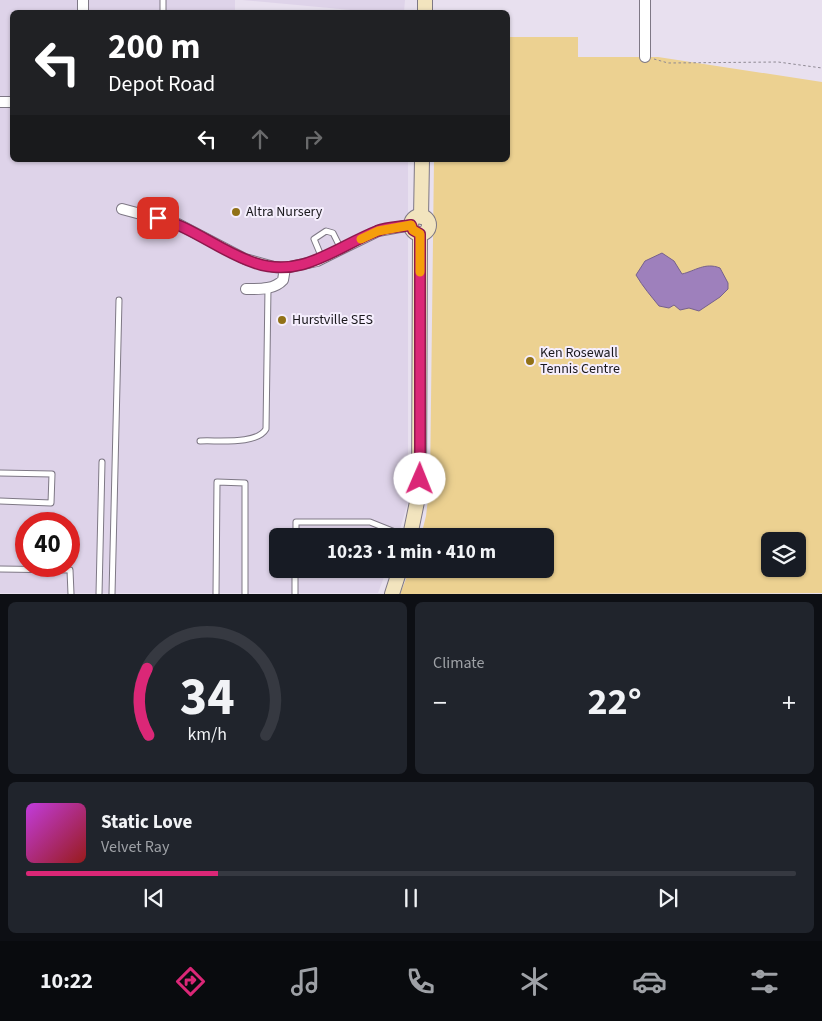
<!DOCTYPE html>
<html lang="en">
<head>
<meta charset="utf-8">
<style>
  body { margin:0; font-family:"Source Sans 3",sans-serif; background:#20242c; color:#f1f3f6; height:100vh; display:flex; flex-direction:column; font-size:19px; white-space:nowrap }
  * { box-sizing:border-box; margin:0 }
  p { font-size:16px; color:#9ea1a6 }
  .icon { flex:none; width:28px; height:28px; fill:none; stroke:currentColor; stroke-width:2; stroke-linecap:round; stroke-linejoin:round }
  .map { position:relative; height:594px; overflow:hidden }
  .panel { display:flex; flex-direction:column; gap:8px; padding:8px; background:#0d0f14; flex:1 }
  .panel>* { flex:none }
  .banner { position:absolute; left:10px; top:10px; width:500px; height:152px; border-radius:8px; box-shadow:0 1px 4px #0004; background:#202124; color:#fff; overflow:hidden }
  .controls { position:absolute; left:761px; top:532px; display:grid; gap:10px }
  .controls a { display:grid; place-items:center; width:45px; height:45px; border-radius:8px; background:#171b24; box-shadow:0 1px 4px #0004; font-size:25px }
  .speed { position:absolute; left:15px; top:512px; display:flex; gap:10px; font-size:25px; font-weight:700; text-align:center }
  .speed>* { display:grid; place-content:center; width:65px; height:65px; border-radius:50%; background:#171b24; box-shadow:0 1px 4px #0004; line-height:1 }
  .speed .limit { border:8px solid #d22; background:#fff; color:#111 }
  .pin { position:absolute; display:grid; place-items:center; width:42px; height:42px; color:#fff; margin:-21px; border-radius:10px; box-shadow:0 2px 8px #0006 }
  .me { position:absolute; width:55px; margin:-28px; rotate:1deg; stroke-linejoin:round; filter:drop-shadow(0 0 4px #0008) }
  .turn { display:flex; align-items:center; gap:18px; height:105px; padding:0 15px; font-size:22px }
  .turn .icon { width:65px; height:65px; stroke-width:2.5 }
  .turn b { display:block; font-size:35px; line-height:42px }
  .lanes { display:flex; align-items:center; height:48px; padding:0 15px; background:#0003; justify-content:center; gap:25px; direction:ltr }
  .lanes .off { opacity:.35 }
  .big { font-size:38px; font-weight:700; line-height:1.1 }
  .panel .widget { flex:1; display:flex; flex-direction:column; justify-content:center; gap:8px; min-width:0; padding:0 18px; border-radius:8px; background:#20242c }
  .panel .dial { align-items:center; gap:0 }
  .dial svg { height:130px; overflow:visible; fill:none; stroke:#363941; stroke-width:7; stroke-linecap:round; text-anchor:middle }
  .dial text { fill:#f1f3f6; stroke:none }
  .song { display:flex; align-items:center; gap:15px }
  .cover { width:60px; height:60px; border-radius:8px; background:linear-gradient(135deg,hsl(290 70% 55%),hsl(0 70% 35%)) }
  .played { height:5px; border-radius:2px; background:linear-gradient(90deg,#db2777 25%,#363941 25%) }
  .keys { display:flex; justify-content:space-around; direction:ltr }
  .heat { display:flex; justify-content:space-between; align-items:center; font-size:28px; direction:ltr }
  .panel .tiles { flex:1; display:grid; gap:8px; grid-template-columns:1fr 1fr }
  .widget:last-child { grid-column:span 2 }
  .trip { position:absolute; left:269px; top:528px; width:285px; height:50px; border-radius:8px; background:#171b24; box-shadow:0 1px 4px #0004; font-weight:700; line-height:50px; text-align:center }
  .tab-bar { display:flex; height:80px; justify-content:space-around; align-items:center; background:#090b0e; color:#9ea1a6 }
  .tab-bar .icon { width:35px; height:35px }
  .tab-bar .current { color:#db2777 }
  .tab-bar b { font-size:22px; color:#f1f3f6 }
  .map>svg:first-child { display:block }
  .built { fill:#ded3e9; fill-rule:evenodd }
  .green { fill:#ecd191; fill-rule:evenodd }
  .water { fill:#9e80bc; stroke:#76618c }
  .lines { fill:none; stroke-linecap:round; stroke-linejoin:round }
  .lane-casing { stroke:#7e7885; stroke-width:7 }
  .street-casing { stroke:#7e7885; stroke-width:12 }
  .secondary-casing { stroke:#7e7885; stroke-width:16 }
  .path { stroke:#8e8993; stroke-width:1; stroke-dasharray:2.5 2.5; stroke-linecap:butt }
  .lane { stroke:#fff; stroke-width:5 }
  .street { stroke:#fff; stroke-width:10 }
  .secondary { stroke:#f2e4be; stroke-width:14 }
  .route-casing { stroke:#8e194d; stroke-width:12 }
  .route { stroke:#db2777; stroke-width:9 }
  .slow { stroke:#f59e0b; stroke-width:9 }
  .poi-dot { fill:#917117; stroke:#f5eefd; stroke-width:2 }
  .labels { text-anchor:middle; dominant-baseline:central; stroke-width:4; stroke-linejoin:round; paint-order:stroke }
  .poi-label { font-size:14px; fill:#1a181d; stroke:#f5eefd; text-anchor:start }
</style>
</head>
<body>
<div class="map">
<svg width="822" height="594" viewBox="0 0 822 594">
  <rect width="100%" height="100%" fill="#e8e0ef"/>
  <!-- built -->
  <path class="built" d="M0 0H235V12H12V160H408V502L398 536H278V569H387L378 593H0ZM26 524H69V566H26Z
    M242 0H405L404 12H351V10Z"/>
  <!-- green -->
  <path class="green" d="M508 37H578V57H658L822 82V593L400 594 410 569H545V536H421L426 516 430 483 434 160H508ZM770 541H798V569H770Z"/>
  <!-- water -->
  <path class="water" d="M662 253 674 261 682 274C695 271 705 262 720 268L728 283V289L720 297 699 311 689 308 680 310 674 305 669 308 659 306C651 296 643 287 636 275L645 261Z"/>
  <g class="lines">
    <!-- lane casing -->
    <g class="lane-casing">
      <path id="lane" d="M163 0V12
        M322 258 314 239 326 231 333 233 341 249
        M200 441C218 440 257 445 266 429L268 288
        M0 473 52 474 51 503 0 501
        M296 536V522H370L405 536
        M0 569 70 570 71 594
        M99 594 102 462
        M112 594 119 300
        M216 594 217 482 245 483V594
        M295 594V569"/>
    </g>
    <!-- street casing -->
    <g class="street-casing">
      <path id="street" d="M83 0V12
        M645 57V0
        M0 102H12
        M122 209 178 224 245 259 274 267 285 268 317 261 378 231 411 225
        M246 289C259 289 274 290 283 280L285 268"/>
    </g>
    <!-- secondary casing -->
    <g class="secondary-casing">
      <path id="secondary" d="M425 12V0
        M411 225a9 9 0 1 1 18 0a9 9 0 1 1-18 0Z
        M421 217 422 160
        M410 536 419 492 420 234
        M392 594 400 569"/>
    </g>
    <!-- path -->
    <path class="path" d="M654 59 668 63 778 62 822 68"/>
    <!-- lane -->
    <use href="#lane" class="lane"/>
    <!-- street -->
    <use href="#street" class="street"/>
    <!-- secondary -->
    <use href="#secondary" class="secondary"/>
  </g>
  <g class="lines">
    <!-- route casing -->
    <g class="route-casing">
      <path id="route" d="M158 218C193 227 221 252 255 263 302 279 336 247 377 231 388 227 400 227 411 225L413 230 420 234V479"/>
    </g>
    <!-- route -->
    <use href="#route" class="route"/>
    <!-- slow -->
    <path class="slow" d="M361 239 378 231 411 225 413 230 420 234V272"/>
  </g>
  <!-- markers -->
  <g class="poi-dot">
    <circle cx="236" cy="212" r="5"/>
    <circle cx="282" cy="320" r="5"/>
    <circle cx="530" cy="361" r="5"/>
  </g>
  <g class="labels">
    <!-- poi labels -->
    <g class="poi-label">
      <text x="246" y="212">Altra Nursery</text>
      <text x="292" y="320">Hurstville SES</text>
      <text x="540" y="353">Ken Rosewall<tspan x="540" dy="16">Tennis Centre</tspan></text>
    </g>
  </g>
</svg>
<div class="controls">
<a><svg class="icon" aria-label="layers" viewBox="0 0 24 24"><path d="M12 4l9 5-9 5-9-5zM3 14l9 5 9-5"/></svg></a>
</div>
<div class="speed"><div class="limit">40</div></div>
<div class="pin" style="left:158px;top:218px;background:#d93025"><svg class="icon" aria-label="arrive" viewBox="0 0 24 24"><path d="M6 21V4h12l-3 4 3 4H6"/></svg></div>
<svg class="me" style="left:420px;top:479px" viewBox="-20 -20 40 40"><circle r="19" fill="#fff"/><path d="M0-13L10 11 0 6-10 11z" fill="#db2777"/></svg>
<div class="trip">10:23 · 1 min · 410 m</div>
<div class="banner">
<div class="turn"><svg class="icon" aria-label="left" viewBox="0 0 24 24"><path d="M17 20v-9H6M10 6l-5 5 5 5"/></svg><div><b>200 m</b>Depot Road</div></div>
<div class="lanes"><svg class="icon" aria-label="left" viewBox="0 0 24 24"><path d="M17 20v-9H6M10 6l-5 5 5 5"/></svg><svg class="icon off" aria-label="ahead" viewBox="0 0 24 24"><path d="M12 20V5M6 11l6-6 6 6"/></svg><svg class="icon off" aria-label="right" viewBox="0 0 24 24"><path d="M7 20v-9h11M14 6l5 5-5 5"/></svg></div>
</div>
</div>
<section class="panel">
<div class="tiles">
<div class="widget dial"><svg viewBox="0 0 100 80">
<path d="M14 69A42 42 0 1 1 86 69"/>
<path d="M14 69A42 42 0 0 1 13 28" stroke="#db2777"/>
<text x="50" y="56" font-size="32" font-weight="700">34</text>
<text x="50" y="72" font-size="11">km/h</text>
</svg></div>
<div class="widget"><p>Climate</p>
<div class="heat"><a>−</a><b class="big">22°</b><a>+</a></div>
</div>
<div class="widget">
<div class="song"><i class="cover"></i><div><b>Static Love</b><p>Velvet Ray</p></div></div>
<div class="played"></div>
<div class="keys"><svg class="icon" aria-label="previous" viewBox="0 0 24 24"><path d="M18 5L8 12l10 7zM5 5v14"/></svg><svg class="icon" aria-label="pause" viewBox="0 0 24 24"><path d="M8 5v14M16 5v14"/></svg><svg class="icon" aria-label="next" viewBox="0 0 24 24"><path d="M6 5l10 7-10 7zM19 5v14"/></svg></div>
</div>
</div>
</section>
<nav class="tab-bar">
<b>10:22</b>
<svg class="icon current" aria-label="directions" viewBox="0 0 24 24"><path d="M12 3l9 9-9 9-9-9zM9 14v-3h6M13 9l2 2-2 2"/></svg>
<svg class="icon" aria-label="music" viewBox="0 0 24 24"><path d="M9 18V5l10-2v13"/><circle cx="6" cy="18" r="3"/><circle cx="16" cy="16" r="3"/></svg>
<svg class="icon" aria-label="phone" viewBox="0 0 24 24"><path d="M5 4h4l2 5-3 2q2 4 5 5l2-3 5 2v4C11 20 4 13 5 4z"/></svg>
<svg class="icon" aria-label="climate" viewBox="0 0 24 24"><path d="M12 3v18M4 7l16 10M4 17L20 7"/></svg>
<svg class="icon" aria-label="car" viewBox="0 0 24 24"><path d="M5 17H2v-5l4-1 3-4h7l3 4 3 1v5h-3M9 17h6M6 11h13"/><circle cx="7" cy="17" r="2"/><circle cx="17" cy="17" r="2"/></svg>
<svg class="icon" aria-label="filters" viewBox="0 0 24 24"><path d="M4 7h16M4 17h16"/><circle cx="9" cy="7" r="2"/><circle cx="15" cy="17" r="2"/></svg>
</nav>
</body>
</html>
